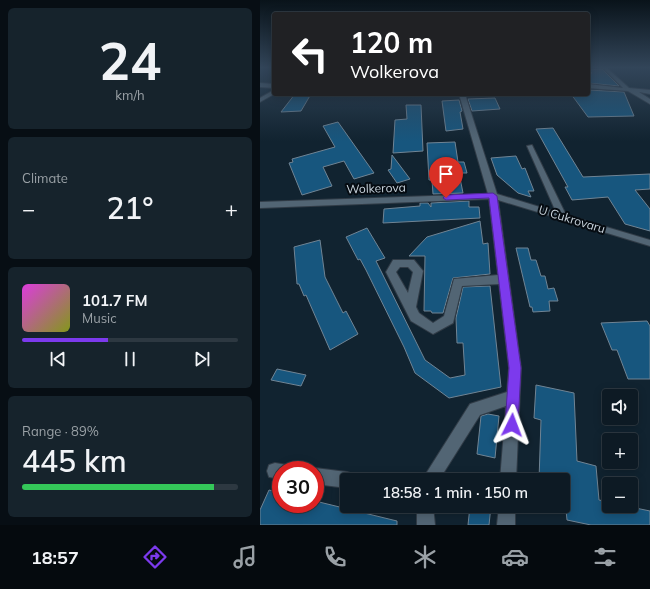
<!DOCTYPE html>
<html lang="en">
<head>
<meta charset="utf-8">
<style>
  body { margin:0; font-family:Mulish,sans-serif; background:#16232c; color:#f1f3f6; height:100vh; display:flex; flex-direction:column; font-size:15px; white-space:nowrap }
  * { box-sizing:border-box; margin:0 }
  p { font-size:13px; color:#9aa1a6 }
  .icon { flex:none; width:22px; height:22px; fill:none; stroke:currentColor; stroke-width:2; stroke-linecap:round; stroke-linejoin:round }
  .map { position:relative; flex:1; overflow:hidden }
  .sheet { display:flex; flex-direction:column; gap:8px; padding:8px; background:#070e14; width:260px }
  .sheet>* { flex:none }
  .banner { position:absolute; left:12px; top:12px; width:318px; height:84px; border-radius:4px; box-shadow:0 2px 10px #0003,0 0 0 1px #2d3841; background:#202124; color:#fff; overflow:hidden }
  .tools { position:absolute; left:342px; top:389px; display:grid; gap:8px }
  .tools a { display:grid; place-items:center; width:36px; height:36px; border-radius:4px; background:#0d1a24; box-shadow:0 2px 10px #0003,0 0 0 1px #2d3841; font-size:20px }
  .speed { position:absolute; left:12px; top:461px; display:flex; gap:8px; font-size:20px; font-weight:700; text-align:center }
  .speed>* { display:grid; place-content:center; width:52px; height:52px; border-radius:50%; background:#0d1a24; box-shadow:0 2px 10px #0003,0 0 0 1px #2d3841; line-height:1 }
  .speed .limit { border:6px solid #d22; background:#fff; color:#111 }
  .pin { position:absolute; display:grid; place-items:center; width:34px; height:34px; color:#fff; margin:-41px -17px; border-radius:50% 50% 50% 0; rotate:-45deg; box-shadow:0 0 4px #0007 }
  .pin .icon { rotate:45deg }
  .me { position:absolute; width:44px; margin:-22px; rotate:3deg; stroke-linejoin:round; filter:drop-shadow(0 0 3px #0008) }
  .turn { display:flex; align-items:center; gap:14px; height:84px; padding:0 12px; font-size:18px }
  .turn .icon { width:52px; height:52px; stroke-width:2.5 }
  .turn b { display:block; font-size:28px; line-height:34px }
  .big { font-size:30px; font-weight:600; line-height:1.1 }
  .sheet .card { flex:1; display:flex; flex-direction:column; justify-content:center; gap:6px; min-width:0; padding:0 14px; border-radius:6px; background:#16232c }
  .sheet .dial { align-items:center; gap:0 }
  .dial b { font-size:52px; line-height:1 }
  .song { display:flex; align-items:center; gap:12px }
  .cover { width:48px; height:48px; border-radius:6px; background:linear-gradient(135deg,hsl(300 70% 55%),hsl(70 70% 35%)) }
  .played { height:4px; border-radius:2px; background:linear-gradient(90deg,#7c3aed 40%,#2d3841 40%) }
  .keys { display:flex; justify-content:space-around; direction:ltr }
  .heat { display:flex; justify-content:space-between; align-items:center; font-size:22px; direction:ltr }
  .charge { height:6px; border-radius:3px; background:linear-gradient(90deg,#34c759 89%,#2d3841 0) }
  .trip { position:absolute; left:80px; top:473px; width:230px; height:40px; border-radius:4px; background:#0d1a24; box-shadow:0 2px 10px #0003,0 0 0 1px #2d3841; font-weight:600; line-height:40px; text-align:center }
  .dock { display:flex; height:64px; justify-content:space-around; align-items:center; background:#050a0e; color:#9aa1a6 }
  .dock .icon { width:28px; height:28px }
  .dock .on { color:#7c3aed }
  .dock b { font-size:18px; color:#f1f3f6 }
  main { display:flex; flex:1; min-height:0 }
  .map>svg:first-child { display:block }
  .building { fill:#17567e; stroke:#708494 }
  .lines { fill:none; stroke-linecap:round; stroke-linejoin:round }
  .minor-casing { stroke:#313c47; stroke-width:2 }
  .minor { fill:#526574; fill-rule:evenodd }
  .route { fill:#7c3aed; stroke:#51269a }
  .labels { text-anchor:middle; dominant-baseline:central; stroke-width:4; stroke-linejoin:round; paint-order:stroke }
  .street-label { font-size:12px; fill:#cbd6df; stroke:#050b11 }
</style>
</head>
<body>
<main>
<section class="sheet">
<div class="card dial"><b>24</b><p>km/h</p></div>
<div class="card"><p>Climate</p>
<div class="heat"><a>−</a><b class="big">21°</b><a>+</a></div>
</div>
<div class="card">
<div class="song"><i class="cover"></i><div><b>101.7 FM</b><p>Music</p></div></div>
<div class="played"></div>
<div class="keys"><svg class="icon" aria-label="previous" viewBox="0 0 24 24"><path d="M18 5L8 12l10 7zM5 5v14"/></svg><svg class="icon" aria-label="pause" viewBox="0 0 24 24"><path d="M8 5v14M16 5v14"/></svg><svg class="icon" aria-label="next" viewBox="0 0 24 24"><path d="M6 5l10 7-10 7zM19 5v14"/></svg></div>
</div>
<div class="card"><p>Range · 89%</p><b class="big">445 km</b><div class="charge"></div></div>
</section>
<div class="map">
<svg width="390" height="525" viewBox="0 0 390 525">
  <rect width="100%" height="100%" fill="#112330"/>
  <!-- building -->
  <path class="building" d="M342 69 359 86 328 83V73H332L328 70Z
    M328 90 364 92 374 116 328 117 311 94H328Z
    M35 94H51L41 111 21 112Z
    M235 98 240 109 212 111 208 99Z
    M199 100 202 111 200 112 203 129 186 131 182 101Z
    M146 105H161L163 151 133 153 135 120 147 119Z
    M78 122 114 173 94 179 84 161 63 167 72 186 42 195 29 163 33 162 32 159 75 147 63 126Z
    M293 128 323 177 390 174V189L375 190 390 209V231L365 224 348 197 312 200 305 187H308L276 129Z
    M195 142 198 162H204L207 173H199L203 193 173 194 172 180H169L167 143Z
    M132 155 150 179 137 183 128 170 131 169Z
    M256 156 262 169 265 168 274 191H268L271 197 258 193 237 175 231 158Z
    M209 201V207H219L220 218 123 223 124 209 160 206V203H168L171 207V203Z
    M220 221 223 244 228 243 230 274 193 278 183 313H172L171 311H164L165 256H149L167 237Z
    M107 228 125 258 116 261 165 360 190 378 205 375 203 343H197L196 318 203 287 230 286 241 387 189 398 155 373 144 347 106 270 100 259 98 260 86 237Z
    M60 240 65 277 83 313 86 311 98 334 70 350 46 295 44 296 39 284H37L34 247Z
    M256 248H268L271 260H276L281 276H285L288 289 294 288 298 301H289L290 311 273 312 272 307H270Z
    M387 321 390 326V379H368L357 350H352L341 323Z
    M17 369 46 375 41 386 11 380Z
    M276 385 314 393 317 461 336 466 339 500 349 502V506H366L390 511V525H331L307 520 303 480H279L281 420 274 418Z
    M228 414 239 416 235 458 217 454 221 416Z
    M9 490 21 493V504H55V501L137 521V525H0V510Z
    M210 506H231L229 525H208Z"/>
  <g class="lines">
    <!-- minor casing -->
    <g class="minor-casing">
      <path id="minor" d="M343 68H347L369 88 390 90V94L379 92 390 99V104L368 91 328 88V84L363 88Z
        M0 83 14 84V88L0 87Z
        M14 90V94L0 102V98Z
        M199 94H205L237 194 296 212 267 146 272 145 306 215 390 240V246L238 200 261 368 256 480H240L246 406 220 415 179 480H162L210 404 247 392 249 368 239 284 202 286 193 323 173 334 151 321 126 272 133 260H154L163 271 156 307 159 313 173 323 184 316 194 279 238 275 229 199 0 208V202L228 194ZM140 267H148L153 272 148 293 136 272Z
        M15 463 27 465 28 470H21V479L9 477 7 471 9 465Z
        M55 468 87 472 93 474 95 480H87V488L55 484V470H50Z
        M157 506H173L175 525H157Z
        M239 506H255V525H237Z"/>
    </g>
    <!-- minor -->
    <use href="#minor" class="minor"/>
  </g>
  <!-- sky -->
  <linearGradient id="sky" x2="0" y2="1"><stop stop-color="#09131a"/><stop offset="0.48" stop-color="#324559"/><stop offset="1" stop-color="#324559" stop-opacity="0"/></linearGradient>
  <rect width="390" height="141" fill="url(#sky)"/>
  <!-- route -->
  <path class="route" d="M233 193 237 196 261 368 258 425 256 430 252 431 247 430 245 425 249 368 229 198 186 200 183 198 186 195Z"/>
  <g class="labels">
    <!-- street labels -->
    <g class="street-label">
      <text transform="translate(116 188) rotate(-2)">Wolkerova</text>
      <text transform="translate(312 219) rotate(17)">U Cukrovaru</text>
    </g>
  </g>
</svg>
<div class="tools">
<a><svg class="icon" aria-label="sound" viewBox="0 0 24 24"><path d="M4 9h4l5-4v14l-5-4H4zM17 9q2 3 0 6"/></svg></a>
<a>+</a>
<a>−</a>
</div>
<div class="speed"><div class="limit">30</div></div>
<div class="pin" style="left:186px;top:198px;background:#d93025"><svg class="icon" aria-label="arrive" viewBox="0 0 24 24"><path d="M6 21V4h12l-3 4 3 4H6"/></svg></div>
<svg class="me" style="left:252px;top:425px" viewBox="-20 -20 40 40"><path d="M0-17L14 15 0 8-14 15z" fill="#7c3aed" stroke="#fff" stroke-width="4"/></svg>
<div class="trip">18:58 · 1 min · 150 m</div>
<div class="banner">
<div class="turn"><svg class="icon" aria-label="left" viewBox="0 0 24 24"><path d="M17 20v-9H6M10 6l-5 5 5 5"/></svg><div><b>120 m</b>Wolkerova</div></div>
</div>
</div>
</main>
<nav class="dock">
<b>18:57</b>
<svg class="icon on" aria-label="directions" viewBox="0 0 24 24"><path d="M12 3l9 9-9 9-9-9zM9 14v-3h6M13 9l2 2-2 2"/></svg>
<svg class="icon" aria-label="music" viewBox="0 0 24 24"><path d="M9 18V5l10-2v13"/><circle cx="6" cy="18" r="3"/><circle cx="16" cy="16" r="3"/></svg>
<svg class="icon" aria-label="phone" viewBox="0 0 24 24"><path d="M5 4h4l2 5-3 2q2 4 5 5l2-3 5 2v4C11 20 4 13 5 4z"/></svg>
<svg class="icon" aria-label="climate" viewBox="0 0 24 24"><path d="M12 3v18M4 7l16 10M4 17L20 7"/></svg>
<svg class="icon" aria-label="car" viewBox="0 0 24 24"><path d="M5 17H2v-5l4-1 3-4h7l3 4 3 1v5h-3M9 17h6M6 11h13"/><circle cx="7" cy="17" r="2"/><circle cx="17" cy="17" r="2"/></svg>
<svg class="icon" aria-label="filters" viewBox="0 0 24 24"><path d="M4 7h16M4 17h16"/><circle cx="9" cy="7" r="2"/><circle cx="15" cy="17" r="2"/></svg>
</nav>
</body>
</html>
